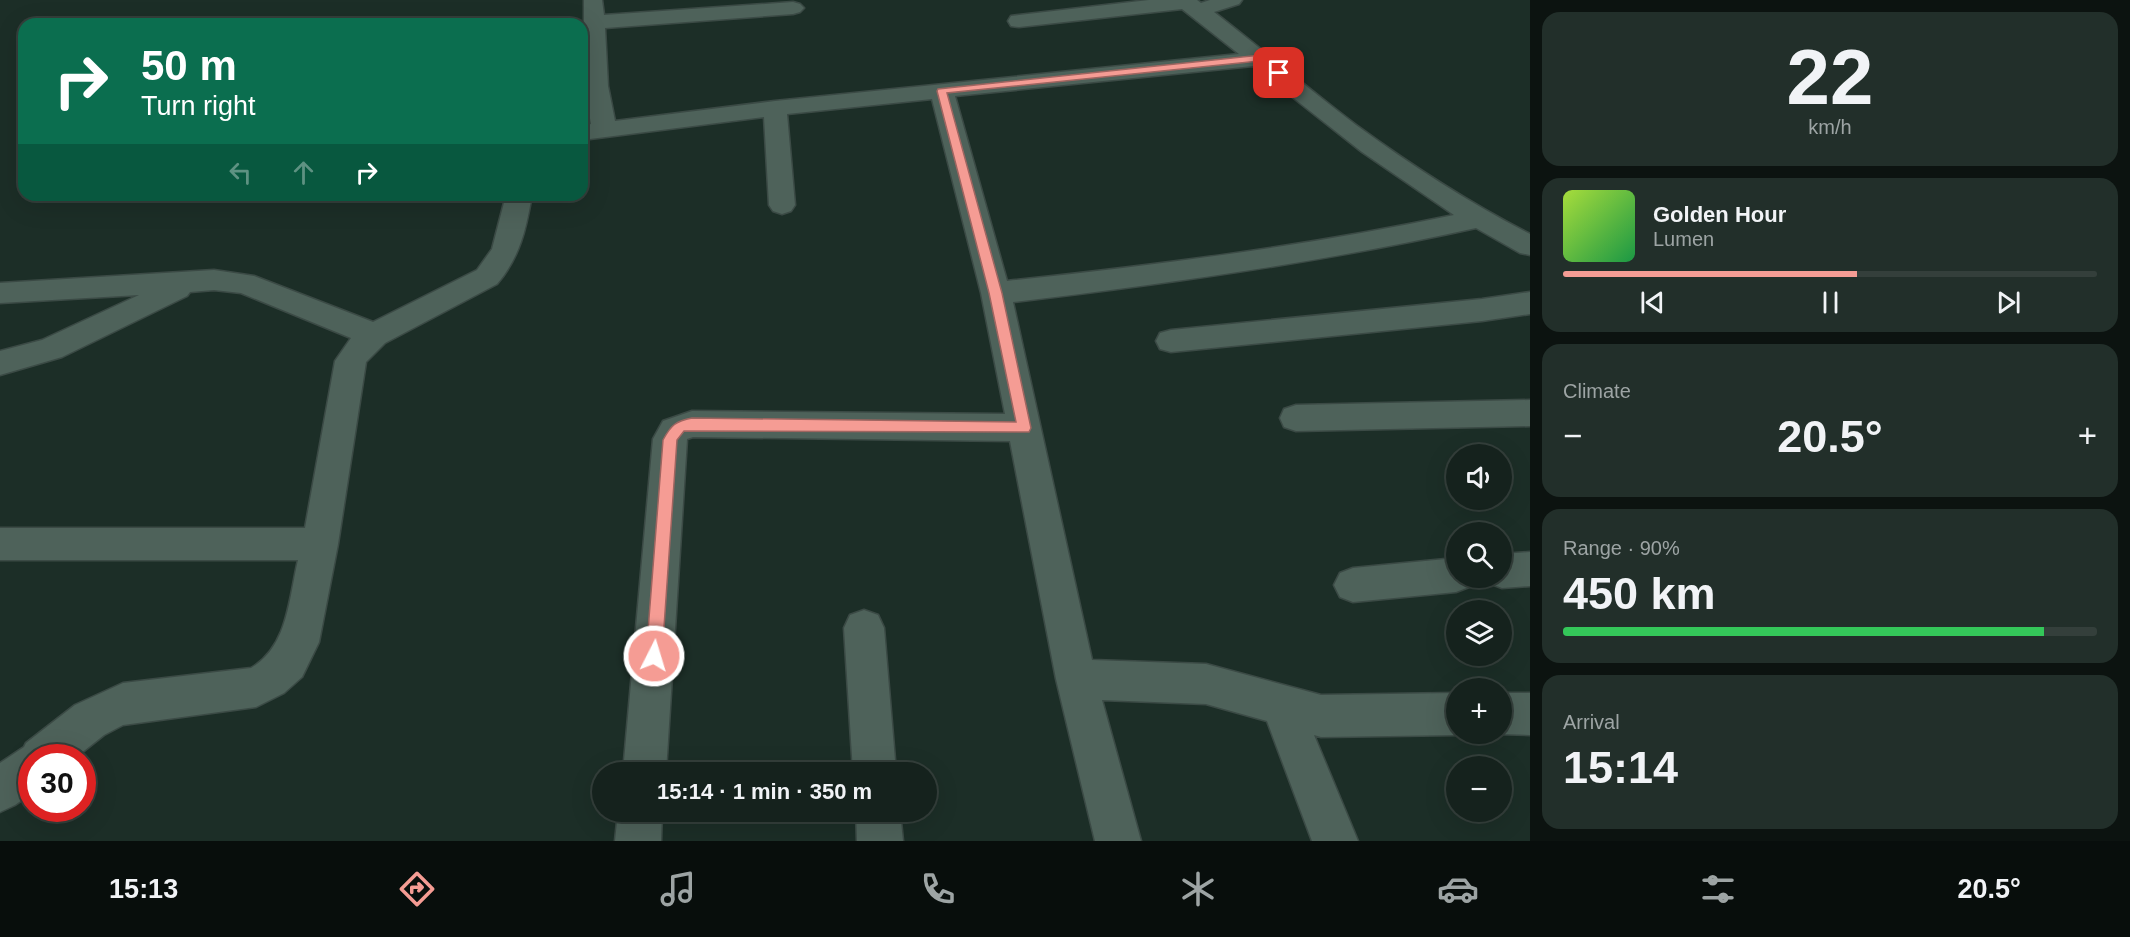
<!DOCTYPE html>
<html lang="en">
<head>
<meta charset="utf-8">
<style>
  body { margin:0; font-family:Arial,sans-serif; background:#222f2a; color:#f1f3f6; height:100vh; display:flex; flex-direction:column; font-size:22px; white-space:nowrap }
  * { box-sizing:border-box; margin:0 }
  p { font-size:20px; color:#9da4a4 }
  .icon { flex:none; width:33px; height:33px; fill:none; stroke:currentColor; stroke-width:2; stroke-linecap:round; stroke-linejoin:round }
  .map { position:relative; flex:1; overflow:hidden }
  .side { display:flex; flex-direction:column; gap:12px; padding:12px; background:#0c1310; width:600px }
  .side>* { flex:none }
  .guide { position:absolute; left:18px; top:18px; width:570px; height:183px; border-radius:18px; box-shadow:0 6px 24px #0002,0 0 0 2px #343f3b; background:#0b6e4f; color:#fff; overflow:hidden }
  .buttons { position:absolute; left:1446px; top:444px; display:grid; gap:12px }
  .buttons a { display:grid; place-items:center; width:66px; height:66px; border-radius:50%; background:#15221d; box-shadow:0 6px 24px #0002,0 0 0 2px #343f3b; font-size:30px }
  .speed { position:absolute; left:18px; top:744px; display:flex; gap:12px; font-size:30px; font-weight:700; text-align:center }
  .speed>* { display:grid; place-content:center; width:78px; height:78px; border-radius:50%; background:#15221d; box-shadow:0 6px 24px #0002,0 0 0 2px #343f3b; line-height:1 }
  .speed .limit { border:9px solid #d22; background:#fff; color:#111 }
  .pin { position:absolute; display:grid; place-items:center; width:51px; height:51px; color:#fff; margin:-26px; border-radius:12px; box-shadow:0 3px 9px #0006 }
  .me { position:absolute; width:66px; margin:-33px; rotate:5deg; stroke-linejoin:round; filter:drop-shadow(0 0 4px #0008) }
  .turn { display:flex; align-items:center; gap:21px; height:126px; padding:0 24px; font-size:27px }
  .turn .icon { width:78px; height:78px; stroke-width:2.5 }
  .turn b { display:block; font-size:42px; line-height:51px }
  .lanes { display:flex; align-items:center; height:57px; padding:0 24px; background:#0003; justify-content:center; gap:30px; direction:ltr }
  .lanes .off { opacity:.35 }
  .big { font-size:45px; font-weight:600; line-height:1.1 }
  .side .tile { flex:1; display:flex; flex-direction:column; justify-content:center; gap:9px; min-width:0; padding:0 21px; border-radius:18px; background:#222f2a }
  .side .dial { align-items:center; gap:0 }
  .dial b { font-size:78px; line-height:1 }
  .song { display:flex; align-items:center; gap:18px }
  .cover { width:72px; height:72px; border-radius:9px; background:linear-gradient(135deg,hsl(80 70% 55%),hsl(140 70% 35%)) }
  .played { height:6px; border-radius:3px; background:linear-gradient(90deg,#f59c94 55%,#343f3b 55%) }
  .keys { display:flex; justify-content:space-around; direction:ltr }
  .heat { display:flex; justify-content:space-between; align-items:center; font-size:33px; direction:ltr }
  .charge { height:9px; border-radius:4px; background:linear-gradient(90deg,#34c759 90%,#343f3b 0) }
  .trip { position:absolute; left:592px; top:762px; width:345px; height:60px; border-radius:30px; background:#15221d; box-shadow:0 6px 24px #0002,0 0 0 2px #343f3b; font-weight:600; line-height:60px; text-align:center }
  .tabs { display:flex; height:96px; justify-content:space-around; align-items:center; background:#080e0c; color:#9da4a4 }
  .tabs .icon { width:42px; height:42px }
  .tabs .on { color:#f59c94 }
  .tabs b { font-size:27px; color:#f1f3f6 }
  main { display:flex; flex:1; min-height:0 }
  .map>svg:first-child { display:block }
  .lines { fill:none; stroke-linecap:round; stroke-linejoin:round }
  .minor-casing { stroke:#3b4a45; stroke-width:3 }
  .minor { fill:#4e625a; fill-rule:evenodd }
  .route { fill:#f59c94; stroke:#9f6560; stroke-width:1.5 }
</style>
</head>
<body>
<main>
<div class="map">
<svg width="1530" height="841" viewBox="0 0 1530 841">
  <rect width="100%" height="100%" fill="#1c2e27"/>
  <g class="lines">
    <!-- minor casing -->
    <g class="minor-casing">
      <path id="minor" d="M584 0H602L604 15 793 2 800 4 804 8 800 12 793 14 605 28 608 86 615 121 775 101 1239 54 1182 9 1019 27 1011 26 1008 21 1011 16 1019 15 1149 0H1197L1201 3 1210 0H1242L1239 4 1214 12C1262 49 1307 88 1356 125 1411 165 1469 203 1530 234V255L1520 253 1476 228C1323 262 1168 284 1013 302L1092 660 1206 664 1321 695 1456 693V734H1459L1456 735 1321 737 1314 735 1358 841H1312L1267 721 1206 704 1102 700 1141 841H1095L1056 679 1010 441 693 437 687 439 666 772H623L653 439 663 421 692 411 1005 414 981 293 932 99 787 114 795 205 791 211 782 214 773 211 769 205 764 117 582 140V126L591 124 584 86ZM1253 66 1362 152 1454 215C1307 246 1157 265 1007 281L955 96Z
        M506 195H532C526 229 520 257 497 284L385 343 366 362 338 544 319 642 302 677 284 693 256 707 123 725 104 735 75 758H32V793L15 805 0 812V763L24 747 26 743 75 705 123 683 251 668C288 647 289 598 298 560H0V528H305L335 361 351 338 241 293 214 290 190 292 187 296 62 357 0 375V351L42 340 139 295 0 303V283L214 270 254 276 373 322 477 270 492 249Z
        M1530 292V314L1482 321 1171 352 1160 349 1156 341 1160 333 1171 330 1482 299Z
        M1530 400V426L1296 431 1284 427 1280 418 1284 409 1296 405Z
        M1530 552V586L1502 588 1489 583 1486 578H1502V554Z
        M1456 558V578H1474L1469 587 1456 592 1353 602 1340 597 1334 585 1340 573 1353 568Z
        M864 610 878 615 884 628 896 772H853L844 628 850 615Z
        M1502 693H1530V735L1499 734H1502Z
        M618 812H662L661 841H615Z
        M856 812H900L903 841H857Z"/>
    </g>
    <!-- minor -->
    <use href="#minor" class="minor"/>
  </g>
  <!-- route -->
  <path class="route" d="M1261 55 1282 71V75H1275L1259 61 947 93 1002 293 1031 428 1029 432 684 431 677 440 662 656 660 662 654 664 648 662 646 656 663 440C671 425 676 421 692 418L1016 422 989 293 937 91 938 89Z"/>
</svg>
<div class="buttons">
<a><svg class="icon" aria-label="sound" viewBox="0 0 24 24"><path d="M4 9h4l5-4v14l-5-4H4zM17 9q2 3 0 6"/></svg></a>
<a><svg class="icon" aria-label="search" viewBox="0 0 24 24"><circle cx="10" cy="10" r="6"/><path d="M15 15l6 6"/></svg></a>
<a><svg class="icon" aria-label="layers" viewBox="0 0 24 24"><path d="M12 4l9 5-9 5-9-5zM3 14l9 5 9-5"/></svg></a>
<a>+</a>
<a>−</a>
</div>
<div class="speed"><div class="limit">30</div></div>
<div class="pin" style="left:1279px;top:73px;background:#d93025"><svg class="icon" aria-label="arrive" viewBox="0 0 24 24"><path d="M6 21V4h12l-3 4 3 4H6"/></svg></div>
<svg class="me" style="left:654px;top:656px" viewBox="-20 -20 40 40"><circle r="17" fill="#f59c94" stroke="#fff" stroke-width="3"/><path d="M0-11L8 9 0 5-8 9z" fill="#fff"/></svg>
<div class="trip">15:14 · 1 min · 350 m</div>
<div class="guide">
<div class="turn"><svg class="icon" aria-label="right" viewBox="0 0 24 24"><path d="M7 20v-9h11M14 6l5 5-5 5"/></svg><div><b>50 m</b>Turn right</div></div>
<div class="lanes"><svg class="icon off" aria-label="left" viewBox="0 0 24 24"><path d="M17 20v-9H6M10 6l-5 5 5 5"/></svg><svg class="icon off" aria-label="ahead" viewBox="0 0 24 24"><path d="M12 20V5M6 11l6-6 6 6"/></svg><svg class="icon" aria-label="right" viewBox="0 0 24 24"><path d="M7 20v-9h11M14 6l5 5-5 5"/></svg></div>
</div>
</div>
<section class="side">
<div class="tile dial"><b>22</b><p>km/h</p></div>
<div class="tile">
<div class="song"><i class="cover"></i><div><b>Golden Hour</b><p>Lumen</p></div></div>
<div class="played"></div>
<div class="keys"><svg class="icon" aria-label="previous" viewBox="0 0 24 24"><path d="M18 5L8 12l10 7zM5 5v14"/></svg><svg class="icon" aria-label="pause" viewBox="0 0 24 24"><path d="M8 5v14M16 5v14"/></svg><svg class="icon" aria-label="next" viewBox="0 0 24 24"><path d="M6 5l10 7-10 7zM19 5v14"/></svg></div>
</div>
<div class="tile"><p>Climate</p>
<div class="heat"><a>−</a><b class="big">20.5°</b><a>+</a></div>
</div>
<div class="tile"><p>Range · 90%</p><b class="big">450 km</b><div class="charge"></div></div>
<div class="tile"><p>Arrival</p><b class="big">15:14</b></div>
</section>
</main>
<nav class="tabs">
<b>15:13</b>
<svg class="icon on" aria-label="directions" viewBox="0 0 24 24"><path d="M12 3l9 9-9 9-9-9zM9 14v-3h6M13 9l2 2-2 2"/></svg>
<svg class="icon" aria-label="music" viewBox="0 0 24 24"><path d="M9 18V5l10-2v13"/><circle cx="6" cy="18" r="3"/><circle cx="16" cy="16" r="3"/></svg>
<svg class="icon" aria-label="phone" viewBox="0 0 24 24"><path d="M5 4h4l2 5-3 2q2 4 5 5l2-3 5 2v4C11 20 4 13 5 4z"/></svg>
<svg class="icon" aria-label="climate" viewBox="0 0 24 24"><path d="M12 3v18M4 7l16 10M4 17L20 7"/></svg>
<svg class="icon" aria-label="car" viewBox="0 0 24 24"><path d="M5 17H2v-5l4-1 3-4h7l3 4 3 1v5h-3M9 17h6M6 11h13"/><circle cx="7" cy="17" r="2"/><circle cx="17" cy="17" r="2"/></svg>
<svg class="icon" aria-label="filters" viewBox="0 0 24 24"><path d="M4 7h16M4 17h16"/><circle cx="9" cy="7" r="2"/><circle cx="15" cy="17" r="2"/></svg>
<b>20.5°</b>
</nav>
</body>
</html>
